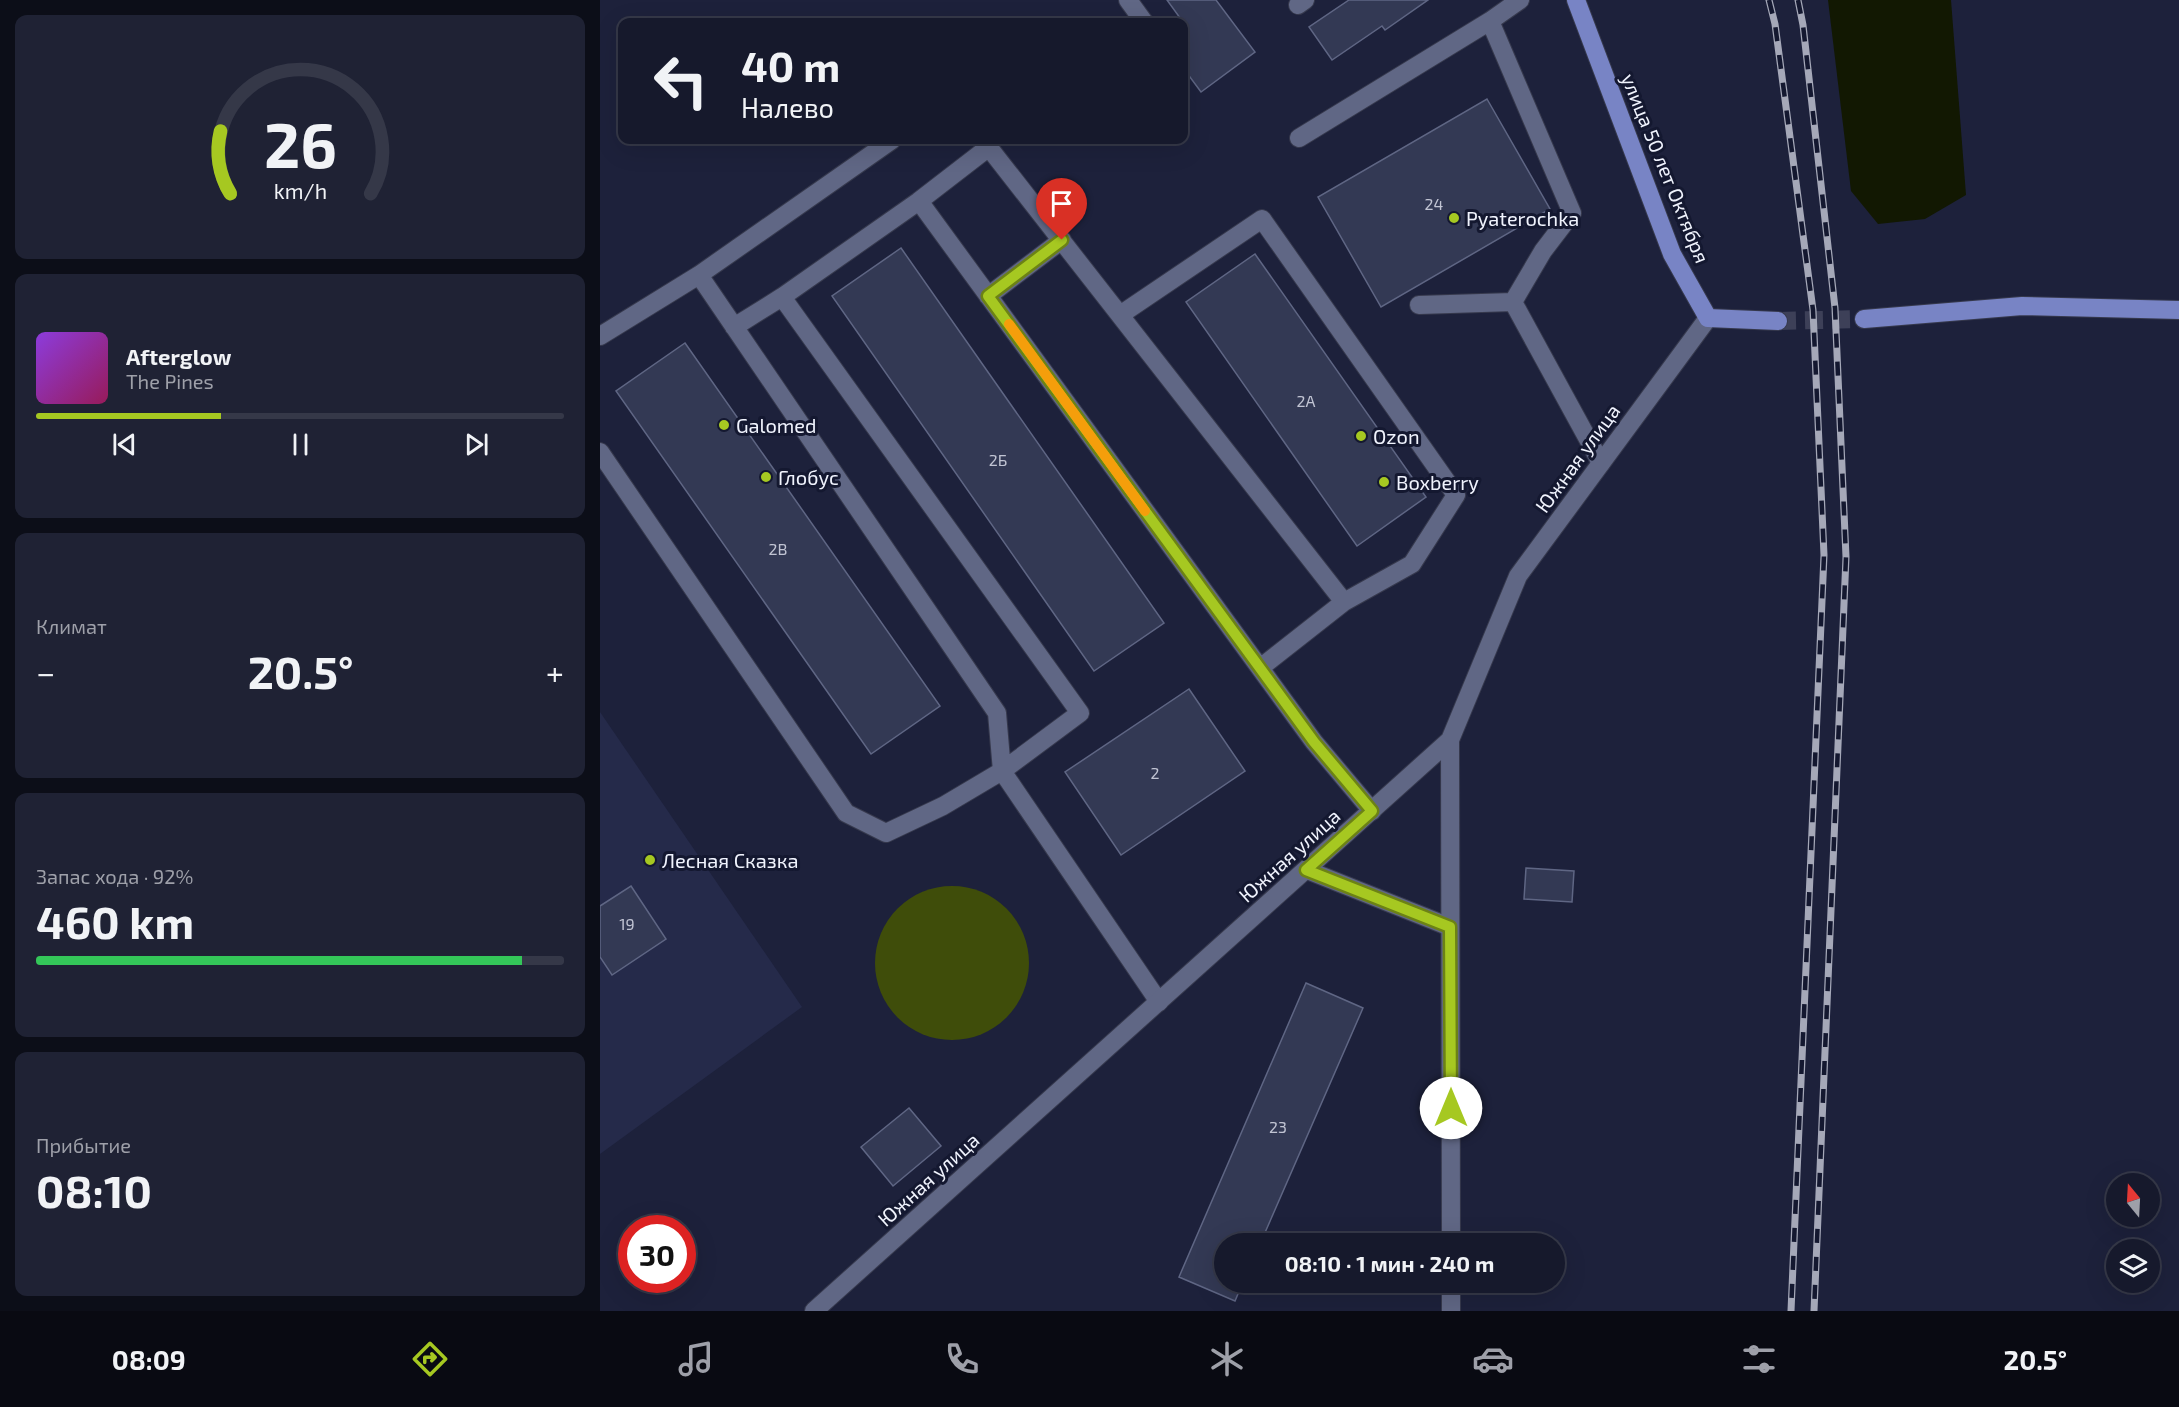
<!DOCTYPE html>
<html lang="ru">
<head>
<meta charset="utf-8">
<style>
  body { margin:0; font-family:"Exo 2",sans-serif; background:#1f2234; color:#f1f3f6; height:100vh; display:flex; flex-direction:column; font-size:22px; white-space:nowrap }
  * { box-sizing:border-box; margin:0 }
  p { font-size:20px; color:#9ea0a9 }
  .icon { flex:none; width:33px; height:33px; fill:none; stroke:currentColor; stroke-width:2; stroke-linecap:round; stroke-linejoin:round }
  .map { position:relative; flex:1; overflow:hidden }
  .drawer { display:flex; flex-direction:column; gap:15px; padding:15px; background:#0c0e18; width:600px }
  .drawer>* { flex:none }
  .banner { position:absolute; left:18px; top:18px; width:570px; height:126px; border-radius:12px; box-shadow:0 6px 24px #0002,0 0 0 2px #353848; background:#16192c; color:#f1f3f6; overflow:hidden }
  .needle { width:39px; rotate:342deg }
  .controls { position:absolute; left:1506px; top:1173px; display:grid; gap:12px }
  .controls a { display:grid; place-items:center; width:54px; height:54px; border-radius:50%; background:#16192c; box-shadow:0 6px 24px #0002,0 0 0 2px #353848; font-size:30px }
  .speed { position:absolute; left:18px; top:1215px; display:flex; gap:12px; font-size:30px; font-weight:700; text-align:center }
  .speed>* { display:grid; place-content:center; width:78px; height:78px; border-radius:50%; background:#16192c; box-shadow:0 6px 24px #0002,0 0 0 2px #353848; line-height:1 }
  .speed .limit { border:9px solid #d22; background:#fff; color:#111 }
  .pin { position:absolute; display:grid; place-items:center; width:51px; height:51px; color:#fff; margin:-62px -26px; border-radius:50% 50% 50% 0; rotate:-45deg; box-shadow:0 0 6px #0007 }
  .pin .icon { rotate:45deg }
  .me { position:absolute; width:66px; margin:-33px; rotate:0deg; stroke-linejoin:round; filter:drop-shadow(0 0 4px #0008) }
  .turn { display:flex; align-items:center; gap:21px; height:126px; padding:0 24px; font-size:27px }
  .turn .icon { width:78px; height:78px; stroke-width:2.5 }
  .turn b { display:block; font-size:42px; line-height:51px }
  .big { font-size:45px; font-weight:700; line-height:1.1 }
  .drawer .card { flex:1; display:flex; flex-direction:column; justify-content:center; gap:9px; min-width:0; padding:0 21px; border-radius:12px; background:#1f2234 }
  .drawer .dial { align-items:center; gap:0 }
  .dial svg { height:156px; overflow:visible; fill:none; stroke:#353848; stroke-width:7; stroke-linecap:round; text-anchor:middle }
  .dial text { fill:#f1f3f6; stroke:none }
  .song { display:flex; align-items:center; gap:18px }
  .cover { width:72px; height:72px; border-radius:9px; background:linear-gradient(135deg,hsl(270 70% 55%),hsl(330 70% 35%)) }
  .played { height:6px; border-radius:3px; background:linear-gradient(90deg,#a6c821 35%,#353848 35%) }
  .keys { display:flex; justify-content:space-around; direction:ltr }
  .heat { display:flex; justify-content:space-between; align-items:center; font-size:33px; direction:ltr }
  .charge { height:9px; border-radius:4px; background:linear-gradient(90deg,#34c759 92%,#353848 0) }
  .trip { position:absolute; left:614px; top:1233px; width:351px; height:60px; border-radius:30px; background:#16192c; box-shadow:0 6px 24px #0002,0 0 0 2px #353848; font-weight:700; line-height:60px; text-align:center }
  .menu { display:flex; height:96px; justify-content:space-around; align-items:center; background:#090a12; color:#9ea0a9 }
  .menu .icon { width:42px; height:42px }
  .menu .selected { color:#a6c821 }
  .menu b { font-size:27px; color:#f1f3f6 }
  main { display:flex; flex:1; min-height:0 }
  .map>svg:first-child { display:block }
  .built { fill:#252a4a }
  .green { fill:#3f4d0a }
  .water { fill:#121802 }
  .building { fill:#333954; stroke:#5f6684; stroke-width:1.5 }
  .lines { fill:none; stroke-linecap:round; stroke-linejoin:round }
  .primary-tunnel { stroke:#3d4058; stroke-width:18; stroke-dasharray:18 9; stroke-linecap:butt }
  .service-casing { stroke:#36394d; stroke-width:20 }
  .minor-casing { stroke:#36394d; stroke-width:20 }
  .primary-casing { stroke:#36394d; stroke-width:20 }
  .service { stroke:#606785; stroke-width:18 }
  .minor { stroke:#606785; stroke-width:18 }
  .primary { stroke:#7884c5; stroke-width:18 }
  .rail-casing { stroke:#a5a8b8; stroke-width:7 }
  .rail { stroke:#141830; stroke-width:4.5; stroke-dasharray:14; stroke-linecap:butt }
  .route-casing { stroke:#6c8215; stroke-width:15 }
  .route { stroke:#a6c821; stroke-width:10 }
  .slow { stroke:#f59e0b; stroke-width:10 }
  .poi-dot { fill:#a6c821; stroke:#141830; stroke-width:2 }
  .labels { text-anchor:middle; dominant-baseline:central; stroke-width:6; stroke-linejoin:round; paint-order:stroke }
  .number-label { font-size:16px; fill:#c1c4d3 }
  .street-label { font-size:20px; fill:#f0f3fd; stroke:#141830 }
  .poi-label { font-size:20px; fill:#f0f3fd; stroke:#141830; text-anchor:start }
</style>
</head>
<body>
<main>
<section class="drawer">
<div class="card dial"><svg viewBox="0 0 100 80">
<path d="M14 69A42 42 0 1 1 86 69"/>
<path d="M14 69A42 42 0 0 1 9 37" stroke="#a6c821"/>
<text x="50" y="56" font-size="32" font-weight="700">26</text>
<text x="50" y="72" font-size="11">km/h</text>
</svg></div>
<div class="card">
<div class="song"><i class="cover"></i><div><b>Afterglow</b><p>The Pines</p></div></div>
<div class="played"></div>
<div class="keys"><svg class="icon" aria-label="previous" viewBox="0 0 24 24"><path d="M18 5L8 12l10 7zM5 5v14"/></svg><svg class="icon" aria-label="pause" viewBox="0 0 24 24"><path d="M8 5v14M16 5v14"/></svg><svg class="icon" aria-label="next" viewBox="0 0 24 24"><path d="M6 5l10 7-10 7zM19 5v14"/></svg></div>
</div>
<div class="card"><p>Климат</p>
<div class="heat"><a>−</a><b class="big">20.5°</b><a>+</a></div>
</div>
<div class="card"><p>Запас хода · 92%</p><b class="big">460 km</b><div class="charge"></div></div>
<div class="card"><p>Прибытие</p><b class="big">08:10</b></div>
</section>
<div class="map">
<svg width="1579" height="1311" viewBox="0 0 1579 1311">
  <rect width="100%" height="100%" fill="#1d213b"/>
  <!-- built -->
  <path class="built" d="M0 712 202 1007 0 1154Z"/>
  <!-- green -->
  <path class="green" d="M275 963a77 77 0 1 1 154 0a77 77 0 1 1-154 0Z"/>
  <!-- water -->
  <path class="water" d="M1228 0H1351L1366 195 1325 219 1278 224 1251 191Z"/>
  <!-- building -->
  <path class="building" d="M567 0H616L655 52 601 92 584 69 583 22Z
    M749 0H828L785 30 782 26 732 60 709 27Z
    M887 99 950 209 781 307 718 197Z
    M301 248 564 623 494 671 232 296Z
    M655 254 826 497 757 546 586 302Z
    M85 343 340 706 271 754 16 391Z
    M589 689 645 771 521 855 465 772Z
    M926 868 974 871 972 902 924 899Z
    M31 886 66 939 12 975 0 957V906Z
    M706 983 763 1008 660 1244H624V1282H643L635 1301 579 1277Z
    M309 1108 341 1146 293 1186 261 1147Z"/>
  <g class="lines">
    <!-- primary-tunnel -->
    <path class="primary-tunnel" d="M1178 321 1264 319"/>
    <!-- service casing -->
    <g class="service-casing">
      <path id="service" d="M528 0 544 22
        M698 5 705 0
        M699 138 890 21
        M383 140 744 602 660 668
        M319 201 389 147
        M388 296 462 240
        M913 302 943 251 972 213 890 21 920 0
        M913 302 1001 463
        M819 305 913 302
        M520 315 662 219 856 495 812 564 744 602
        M134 327 182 297
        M0 336 99 275 292 140
        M0 452 246 813 286 833 343 806 402 771 397 713 99 275
        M707 870 850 927
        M559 1002 402 771 480 713 182 297 319 201 714 742 772 811"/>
    </g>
    <!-- minor casing -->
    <g class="minor-casing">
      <path id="minor" d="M850 740 851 1244
        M851 1282V1311
        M214 1311 850 740 918 576 1108 318"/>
    </g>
    <!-- primary casing -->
    <g class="primary-casing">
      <path id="primary" d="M976 0 1072 254 1108 318 1178 321
        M1264 319 1422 306 1579 310"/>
    </g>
    <!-- service -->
    <use href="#service" class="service"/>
    <!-- minor -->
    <use href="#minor" class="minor"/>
    <!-- primary -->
    <use href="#primary" class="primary"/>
    <!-- rail casing -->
    <g class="rail-casing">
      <path id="rail" d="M1169 0 1175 24 1213 310 1224 555 1191 1311
        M1198 0 1203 25 1235 308 1246 557 1214 1311"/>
    </g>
    <!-- rail -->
    <use href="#rail" class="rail"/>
  </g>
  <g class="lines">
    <!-- route casing -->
    <g class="route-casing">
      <path id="route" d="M462 240 388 296 714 742 772 811 706 870 850 927 851 1108"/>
    </g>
    <!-- route -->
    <use href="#route" class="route"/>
    <!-- slow -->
    <path class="slow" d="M409 324 545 511"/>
  </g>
  <!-- markers -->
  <g class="poi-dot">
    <circle cx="854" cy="218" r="6"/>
    <circle cx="124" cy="425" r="6"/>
    <circle cx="761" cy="436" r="6"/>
    <circle cx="166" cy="477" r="6"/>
    <circle cx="784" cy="482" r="6"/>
    <circle cx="50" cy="860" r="6"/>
  </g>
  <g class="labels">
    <!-- number labels -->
    <g class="number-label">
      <text x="834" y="203">24</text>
      <text x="706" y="400">2А</text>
      <text x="398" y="459">2Б</text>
      <text x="178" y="548">2В</text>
      <text x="555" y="772">2</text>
      <text x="27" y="923">19</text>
      <text x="678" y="1126">23</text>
    </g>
    <!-- street labels -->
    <g class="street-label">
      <text transform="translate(1066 168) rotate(68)">улица 50 лет Октября</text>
      <text transform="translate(977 458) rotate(-54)">Южная улица</text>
      <text transform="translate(689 855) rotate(-42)">Южная улица</text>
      <text transform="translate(328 1179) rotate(-42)">Южная улица</text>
    </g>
    <!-- poi labels -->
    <g class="poi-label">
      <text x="866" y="218">Pyaterochka</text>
      <text x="136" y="425">Galomed</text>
      <text x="773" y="436">Ozon</text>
      <text x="178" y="477">Глобус</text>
      <text x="796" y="482">Boxberry</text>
      <text x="62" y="860">Лесная Сказка</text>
    </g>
  </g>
</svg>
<div class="controls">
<a><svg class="needle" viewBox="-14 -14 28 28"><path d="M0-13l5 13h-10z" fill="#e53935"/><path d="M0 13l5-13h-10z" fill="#9ea0a9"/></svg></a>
<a><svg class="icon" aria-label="layers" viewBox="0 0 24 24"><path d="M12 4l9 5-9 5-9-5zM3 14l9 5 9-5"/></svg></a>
</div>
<div class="speed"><div class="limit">30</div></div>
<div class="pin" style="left:462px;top:240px;background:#d93025"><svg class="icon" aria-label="arrive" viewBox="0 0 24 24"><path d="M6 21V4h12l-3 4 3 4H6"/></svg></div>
<svg class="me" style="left:851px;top:1108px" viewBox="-20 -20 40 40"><circle r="19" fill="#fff"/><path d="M0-13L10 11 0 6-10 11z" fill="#a6c821"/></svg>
<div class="trip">08:10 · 1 мин · 240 m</div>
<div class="banner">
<div class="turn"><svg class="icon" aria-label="left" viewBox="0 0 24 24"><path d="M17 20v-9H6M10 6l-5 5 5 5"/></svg><div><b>40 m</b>Налево</div></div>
</div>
</div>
</main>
<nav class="menu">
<b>08:09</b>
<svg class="icon selected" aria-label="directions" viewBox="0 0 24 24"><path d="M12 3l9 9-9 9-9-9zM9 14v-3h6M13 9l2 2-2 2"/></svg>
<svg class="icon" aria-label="music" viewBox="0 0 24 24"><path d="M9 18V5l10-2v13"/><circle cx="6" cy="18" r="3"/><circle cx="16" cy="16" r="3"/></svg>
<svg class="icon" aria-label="phone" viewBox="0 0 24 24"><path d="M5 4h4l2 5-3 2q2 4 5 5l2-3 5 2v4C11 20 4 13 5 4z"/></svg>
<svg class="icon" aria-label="climate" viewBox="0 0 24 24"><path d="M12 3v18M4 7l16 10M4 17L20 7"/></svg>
<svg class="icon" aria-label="car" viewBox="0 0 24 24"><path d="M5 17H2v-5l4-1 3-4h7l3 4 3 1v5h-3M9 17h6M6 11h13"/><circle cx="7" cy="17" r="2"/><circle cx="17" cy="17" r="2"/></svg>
<svg class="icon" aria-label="filters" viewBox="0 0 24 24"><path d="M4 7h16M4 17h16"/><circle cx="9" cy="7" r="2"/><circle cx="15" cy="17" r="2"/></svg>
<b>20.5°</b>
</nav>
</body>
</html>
